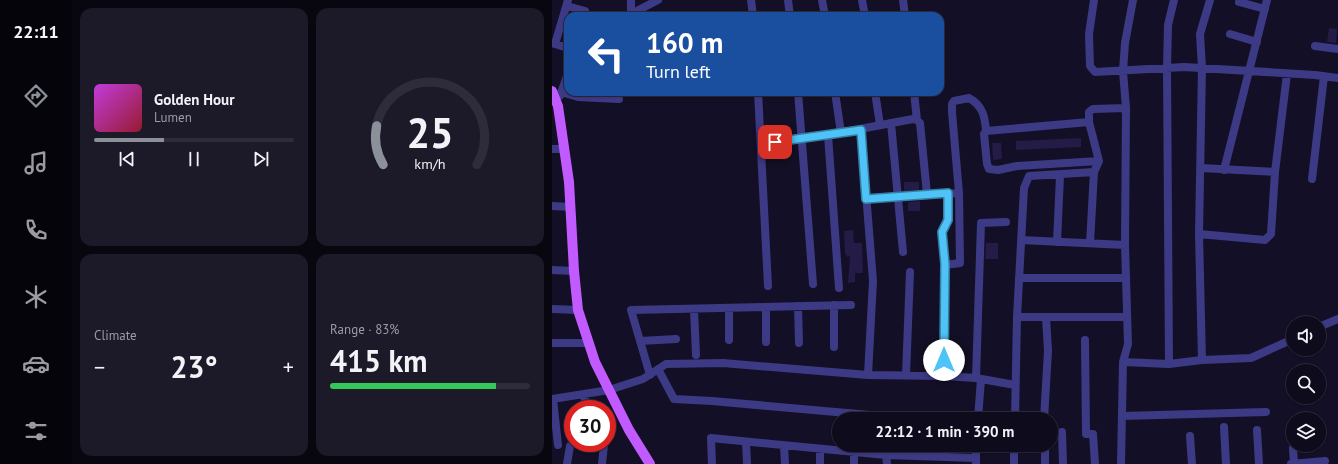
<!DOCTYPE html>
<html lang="en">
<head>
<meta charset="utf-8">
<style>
  body { margin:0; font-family:"PT Sans",sans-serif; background:#1c1929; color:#f1f3f6; height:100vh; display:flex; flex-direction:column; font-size:15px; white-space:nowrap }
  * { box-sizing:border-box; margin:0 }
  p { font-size:13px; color:#9b9ba3 }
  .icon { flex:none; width:22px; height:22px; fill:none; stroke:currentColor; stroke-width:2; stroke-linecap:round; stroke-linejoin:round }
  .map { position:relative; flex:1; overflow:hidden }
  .sheet { display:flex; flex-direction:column; gap:8px; padding:8px; background:#08060f; width:480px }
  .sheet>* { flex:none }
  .top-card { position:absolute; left:12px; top:12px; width:380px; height:84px; border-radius:12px; box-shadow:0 1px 3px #0004,0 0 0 1px #2e2b3b; background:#1a4fa0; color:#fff; overflow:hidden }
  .buttons { position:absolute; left:734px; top:316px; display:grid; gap:8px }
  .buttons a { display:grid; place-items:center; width:40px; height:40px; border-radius:50%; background:#0e0b1c; box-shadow:0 1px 3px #0004,0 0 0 1px #2e2b3b; font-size:20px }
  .speed { position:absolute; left:12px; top:400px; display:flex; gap:8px; font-size:20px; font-weight:700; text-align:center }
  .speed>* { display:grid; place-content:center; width:52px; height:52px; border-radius:50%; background:#0e0b1c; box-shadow:0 1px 3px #0004,0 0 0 1px #2e2b3b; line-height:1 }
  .speed .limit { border:6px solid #d22; background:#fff; color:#111 }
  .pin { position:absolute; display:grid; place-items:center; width:34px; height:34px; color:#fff; margin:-17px; border-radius:8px; box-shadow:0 2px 6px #0006 }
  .me { position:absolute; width:44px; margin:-22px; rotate:0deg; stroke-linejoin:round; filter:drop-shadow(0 0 3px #0008) }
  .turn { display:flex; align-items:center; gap:14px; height:84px; padding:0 16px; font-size:18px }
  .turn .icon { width:52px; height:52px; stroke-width:2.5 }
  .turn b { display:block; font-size:28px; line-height:34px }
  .big { font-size:30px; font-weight:700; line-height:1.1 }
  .sheet .card { flex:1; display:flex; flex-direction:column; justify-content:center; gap:6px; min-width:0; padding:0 14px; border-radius:12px; background:#1c1929 }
  .sheet .dial { align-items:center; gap:0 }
  .dial svg { height:104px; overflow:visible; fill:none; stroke:#2e2b3b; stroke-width:7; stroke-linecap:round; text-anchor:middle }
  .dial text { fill:#f1f3f6; stroke:none }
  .song { display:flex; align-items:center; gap:12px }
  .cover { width:48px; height:48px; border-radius:6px; background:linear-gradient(135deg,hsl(290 70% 55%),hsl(350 70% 35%)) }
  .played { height:4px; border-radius:2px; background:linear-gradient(90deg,#8c9099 35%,#2e2b3b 35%) }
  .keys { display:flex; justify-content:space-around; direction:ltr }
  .heat { display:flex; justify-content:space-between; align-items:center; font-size:22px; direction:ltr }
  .charge { height:6px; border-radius:3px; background:linear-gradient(90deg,#34c759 83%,#2e2b3b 0) }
  .sheet .tiles { flex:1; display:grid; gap:8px; grid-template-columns:repeat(2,1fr) }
  .trip { position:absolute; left:280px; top:412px; width:226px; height:40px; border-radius:20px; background:#0e0b1c; box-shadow:0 1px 3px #0004,0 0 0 1px #2e2b3b; font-weight:700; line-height:40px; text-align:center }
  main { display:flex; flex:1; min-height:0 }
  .tabs { display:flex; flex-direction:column; width:72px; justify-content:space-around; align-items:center; background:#06040b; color:#9b9ba3 }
  .tabs .icon { width:28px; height:28px }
  .tabs .on { color:#8c9099 }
  .tabs b { font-size:18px; color:#f1f3f6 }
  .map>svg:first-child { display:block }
  .building { fill:#241b47 }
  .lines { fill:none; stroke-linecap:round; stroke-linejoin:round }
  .minor { stroke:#3d3a85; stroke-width:8 }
  .major { stroke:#c25bff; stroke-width:10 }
  .route-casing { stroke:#337fa1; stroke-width:10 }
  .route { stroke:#4fc3f7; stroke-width:7 }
</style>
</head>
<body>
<main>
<nav class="tabs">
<b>22:11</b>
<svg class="icon on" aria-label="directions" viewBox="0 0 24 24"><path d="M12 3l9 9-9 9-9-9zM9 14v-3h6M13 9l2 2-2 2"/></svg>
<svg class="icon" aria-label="music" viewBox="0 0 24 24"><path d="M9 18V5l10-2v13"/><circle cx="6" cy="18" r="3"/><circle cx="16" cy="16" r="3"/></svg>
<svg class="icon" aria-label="phone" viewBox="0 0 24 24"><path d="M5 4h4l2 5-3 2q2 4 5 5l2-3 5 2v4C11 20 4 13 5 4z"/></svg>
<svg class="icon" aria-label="climate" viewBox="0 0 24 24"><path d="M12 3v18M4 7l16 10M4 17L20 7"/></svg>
<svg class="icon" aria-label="car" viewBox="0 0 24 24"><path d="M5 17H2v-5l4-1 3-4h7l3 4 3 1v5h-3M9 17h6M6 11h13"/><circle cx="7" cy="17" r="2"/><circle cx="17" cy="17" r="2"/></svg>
<svg class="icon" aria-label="filters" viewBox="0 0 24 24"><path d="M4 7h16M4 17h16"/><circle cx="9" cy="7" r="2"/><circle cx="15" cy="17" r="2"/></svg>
</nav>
<section class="sheet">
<div class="tiles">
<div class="card">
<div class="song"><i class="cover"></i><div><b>Golden Hour</b><p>Lumen</p></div></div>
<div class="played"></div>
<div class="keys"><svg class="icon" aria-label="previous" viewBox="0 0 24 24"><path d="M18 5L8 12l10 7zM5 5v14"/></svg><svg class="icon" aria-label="pause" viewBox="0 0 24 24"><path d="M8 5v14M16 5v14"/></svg><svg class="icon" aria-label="next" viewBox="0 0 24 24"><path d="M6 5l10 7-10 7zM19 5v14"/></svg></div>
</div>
<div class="card dial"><svg viewBox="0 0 100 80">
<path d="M14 69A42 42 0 1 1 86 69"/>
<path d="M14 69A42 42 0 0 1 9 39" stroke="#8c9099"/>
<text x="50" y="56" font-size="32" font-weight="700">25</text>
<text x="50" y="72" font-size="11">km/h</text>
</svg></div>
<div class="card"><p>Climate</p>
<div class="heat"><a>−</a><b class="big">23°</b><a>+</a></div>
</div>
<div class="card"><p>Range · 83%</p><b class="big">415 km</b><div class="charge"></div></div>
</div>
</section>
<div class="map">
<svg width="786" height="464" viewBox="0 0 786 464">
  <rect width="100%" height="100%" fill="#130f26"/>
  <!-- building -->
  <path class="building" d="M777 28 785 29 784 43 775 42Z
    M529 138V147L464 150V141Z
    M440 143H449L450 159 441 160Z
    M352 182H367V190L352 191Z
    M368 201V211H356V202Z
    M301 230 302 243H310L311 273H303V282L296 283 298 256 295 257 293 253 292 231Z
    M434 243H446V259H433Z"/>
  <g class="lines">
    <!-- minor -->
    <path class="minor" d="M199 0 201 16
      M236 0 238 16
      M270 0 273 16
      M310 0 313 16
      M351 0 353 16
      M542 0 537 34 538 66 543 72 632 67 763 75 786 78
      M687 2 713 9
      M15 6 33 11
      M79 14V0
      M75 16 106 0
      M678 34 705 42
      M0 43 16 48
      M3 44 16 0
      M763 46 786 49
      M9 92 26 97 67 99
      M206 92 216 286
      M246 92 261 284
      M283 92 289 133
      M323 92 328 125
      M362 92 365 120
      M8 96 16 73
      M537 122 434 131 432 134 435 164 437 169 446 170 465 166 547 161
      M339 123 351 252
      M309 130 321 281 316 375
      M276 135 287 288
      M210 144 276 135 361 119 365 120 368 123 375 194
      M0 149H13
      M649 168 723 172
      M672 170 715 0
      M760 179 772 76
      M407 193 400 112V104L402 101 417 98C431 106 433 117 434 131
      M314 199 407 193 408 263 393 265 392 376
      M0 206 19 207
      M647 234 713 240 719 234 723 172 735 74
      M469 240 573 245
      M505 242 508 176
      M538 243 542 172 547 161 537 122V112L541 109 574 108
      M393 265 390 233 396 220V193
      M0 270 22 271
      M467 278H574
      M246 306 247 343
      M214 307V342
      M177 308V340
      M0 309 26 310
      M142 309 144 355
      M465 317H575
      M767 327 786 319
      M533 340 534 434H541L543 464
      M88 341 124 339
      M0 343H36
      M282 347V305
      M650 360 647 234 650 68 648 34 658 0
      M571 362 576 344 573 245 574 108 571 71 573 43 581 0
      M617 364 615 68 616 25 622 0
      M106 369 122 399 160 401 363 419
      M98 375 79 310 299 305
      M354 375 358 272
      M424 378 429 223 454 222
      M32 395 35 409
      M0 399 57 390 91 379 114 364 171 363 316 375 392 376 424 378 463 385
      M1 399 6 445
      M570 416 714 412
      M426 419 429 379
      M463 419 465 317 472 188 477 176 542 172
      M492 419 496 351 494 317
      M672 427 674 464
      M705 430 707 464
      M510 432 511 464
      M638 436 640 464
      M194 442 195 464
      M493 445V464
      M232 446 233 464
      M741 448 742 464
      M302 452V464
      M334 455 335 464
      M15 464 18 446
      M50 464 52 445
      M160 464 159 438 334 455 424 458
      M268 464V449
      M424 464V445
      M462 464V445
      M569 464 571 362 617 364 650 360 699 358 741 339
      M739 464 773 461"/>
    <!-- major -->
    <path class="major" d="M0 91 6 106 17 182 22 271 26 310 43 362 77 430 98 464"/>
  </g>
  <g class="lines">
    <!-- route casing -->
    <g class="route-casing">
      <path id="route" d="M223 142 309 130 314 199 396 193V220L390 232 393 264 392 360"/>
    </g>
    <!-- route -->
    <use href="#route" class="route"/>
  </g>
</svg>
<div class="buttons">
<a><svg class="icon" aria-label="sound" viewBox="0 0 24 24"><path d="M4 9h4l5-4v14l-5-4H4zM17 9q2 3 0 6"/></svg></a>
<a><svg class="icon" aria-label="search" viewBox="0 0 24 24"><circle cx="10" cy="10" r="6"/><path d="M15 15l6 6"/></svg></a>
<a><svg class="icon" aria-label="layers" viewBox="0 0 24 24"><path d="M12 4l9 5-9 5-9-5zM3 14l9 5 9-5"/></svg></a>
</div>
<div class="speed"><div class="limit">30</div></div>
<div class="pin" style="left:223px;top:142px;background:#d93025"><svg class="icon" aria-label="arrive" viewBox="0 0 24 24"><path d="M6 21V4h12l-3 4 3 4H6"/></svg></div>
<svg class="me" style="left:392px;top:360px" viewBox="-20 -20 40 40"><circle r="19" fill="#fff"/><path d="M0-13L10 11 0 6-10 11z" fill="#4fc3f7"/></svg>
<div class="trip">22:12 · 1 min · 390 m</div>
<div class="top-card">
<div class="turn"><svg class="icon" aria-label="left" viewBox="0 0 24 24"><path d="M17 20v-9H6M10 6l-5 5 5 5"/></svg><div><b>160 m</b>Turn left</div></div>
</div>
</div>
</main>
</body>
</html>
